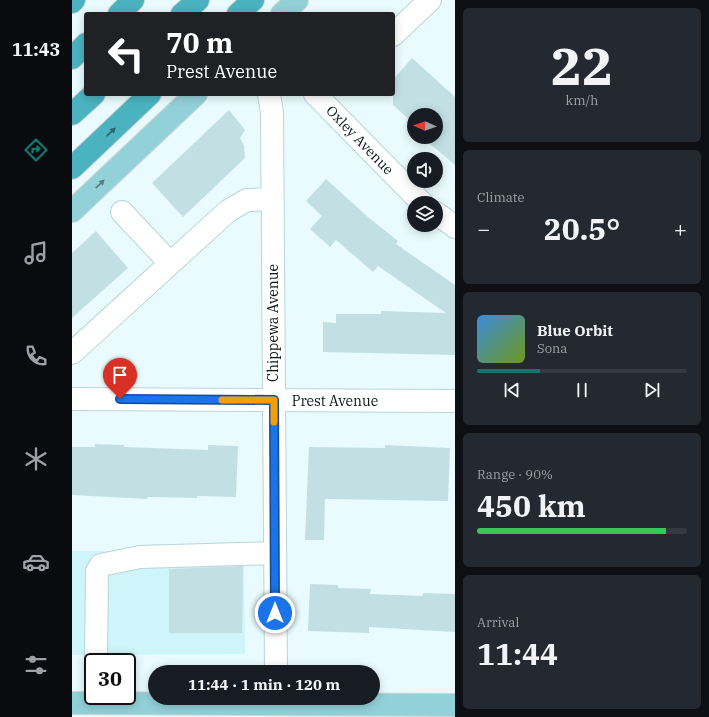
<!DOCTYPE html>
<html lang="en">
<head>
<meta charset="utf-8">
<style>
  body { margin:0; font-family:"IBM Plex Serif",serif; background:#242831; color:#f1f3f6; height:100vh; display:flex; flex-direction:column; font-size:15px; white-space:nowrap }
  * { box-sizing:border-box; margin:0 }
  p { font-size:13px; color:#9ea1a6 }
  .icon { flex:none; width:22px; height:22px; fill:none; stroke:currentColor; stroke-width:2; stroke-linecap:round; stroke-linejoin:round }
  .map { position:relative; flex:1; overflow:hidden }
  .sheet { display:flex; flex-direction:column; gap:8px; padding:8px; background:#0d0f14; width:254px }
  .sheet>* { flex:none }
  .hud { position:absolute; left:12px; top:12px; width:311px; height:84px; border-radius:4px; box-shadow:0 2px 10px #0003; background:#202124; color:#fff; overflow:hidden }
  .needle { width:26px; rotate:272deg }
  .buttons { position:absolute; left:335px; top:108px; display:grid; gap:8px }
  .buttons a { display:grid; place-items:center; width:36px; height:36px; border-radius:50%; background:#171b24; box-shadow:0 2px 10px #0003; font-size:20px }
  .speed { position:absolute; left:12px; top:653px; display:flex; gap:8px; font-size:20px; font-weight:700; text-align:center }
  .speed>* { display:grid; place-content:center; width:52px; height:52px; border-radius:50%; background:#171b24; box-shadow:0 2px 10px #0003; line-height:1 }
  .speed .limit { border:2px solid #111; border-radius:6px; background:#fff; color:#111 }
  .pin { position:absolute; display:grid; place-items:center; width:34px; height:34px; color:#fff; margin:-41px -17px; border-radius:50% 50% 50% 0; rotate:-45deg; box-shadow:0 0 4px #0007 }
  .pin .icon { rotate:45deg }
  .me { position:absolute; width:44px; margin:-22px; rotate:0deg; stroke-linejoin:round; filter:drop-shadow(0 0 3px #0008) }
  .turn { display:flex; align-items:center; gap:14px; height:84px; padding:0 16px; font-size:18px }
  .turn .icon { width:52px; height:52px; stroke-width:2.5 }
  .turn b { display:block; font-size:28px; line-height:34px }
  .big { font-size:30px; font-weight:800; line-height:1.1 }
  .sheet .tile { flex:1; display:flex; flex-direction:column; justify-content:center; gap:6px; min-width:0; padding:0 14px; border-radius:6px; background:#242831 }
  .sheet .dial { align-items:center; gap:0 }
  .dial b { font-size:52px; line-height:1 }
  .song { display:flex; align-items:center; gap:12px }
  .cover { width:48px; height:48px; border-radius:6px; background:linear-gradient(135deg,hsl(210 70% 55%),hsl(80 70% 35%)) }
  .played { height:4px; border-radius:2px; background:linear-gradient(90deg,#0f766e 30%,#363941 30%) }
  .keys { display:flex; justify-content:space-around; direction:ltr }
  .heat { display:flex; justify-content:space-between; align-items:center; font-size:22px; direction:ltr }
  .charge { height:6px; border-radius:3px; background:linear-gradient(90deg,#34c759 90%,#363941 0) }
  .trip { position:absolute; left:76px; top:665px; width:232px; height:40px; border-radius:20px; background:#171b24; box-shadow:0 2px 10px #0003; font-weight:800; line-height:40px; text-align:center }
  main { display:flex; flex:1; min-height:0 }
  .tab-bar { display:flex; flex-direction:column; width:72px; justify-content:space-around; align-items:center; background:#090b0e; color:#9ea1a6 }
  .tab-bar .icon { width:28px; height:28px }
  .tab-bar .active { color:#0f766e }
  .tab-bar b { font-size:18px; color:#f1f3f6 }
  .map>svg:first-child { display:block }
  .built { fill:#cdf5fa }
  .building { fill:#c2e0e4 }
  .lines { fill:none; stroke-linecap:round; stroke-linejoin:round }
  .minor-casing { stroke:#b8d5d9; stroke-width:24 }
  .major-casing { stroke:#d3d5d5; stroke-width:24 }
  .highway-casing { stroke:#d3d5d5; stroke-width:24 }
  .minor { stroke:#fff; stroke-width:22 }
  .major { stroke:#93d1d9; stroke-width:22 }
  .highway { stroke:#4bb3c0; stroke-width:22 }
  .oneway { fill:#2b646c }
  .oneway2 { fill:#567d82 }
  .route-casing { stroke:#114b97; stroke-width:10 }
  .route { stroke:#1a73e8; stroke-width:7 }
  .slow { stroke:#f59e0b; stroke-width:7 }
  .labels { text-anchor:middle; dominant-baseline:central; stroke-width:3; stroke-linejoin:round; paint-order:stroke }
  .street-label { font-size:14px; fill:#0b1617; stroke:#fff }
</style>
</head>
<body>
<main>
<nav class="tab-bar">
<b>11:43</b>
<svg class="icon active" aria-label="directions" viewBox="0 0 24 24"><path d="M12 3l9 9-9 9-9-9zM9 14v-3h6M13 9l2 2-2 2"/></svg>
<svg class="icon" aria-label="music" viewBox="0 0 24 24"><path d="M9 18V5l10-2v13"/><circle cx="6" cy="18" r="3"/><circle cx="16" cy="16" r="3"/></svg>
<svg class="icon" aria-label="phone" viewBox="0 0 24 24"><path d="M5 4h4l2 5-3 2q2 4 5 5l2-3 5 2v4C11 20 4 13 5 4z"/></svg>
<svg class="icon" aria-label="climate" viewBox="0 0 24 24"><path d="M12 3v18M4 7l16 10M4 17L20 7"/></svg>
<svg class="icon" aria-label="car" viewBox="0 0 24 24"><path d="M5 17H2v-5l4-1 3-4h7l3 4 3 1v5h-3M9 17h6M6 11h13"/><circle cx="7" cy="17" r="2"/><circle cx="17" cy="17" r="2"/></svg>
<svg class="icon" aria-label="filters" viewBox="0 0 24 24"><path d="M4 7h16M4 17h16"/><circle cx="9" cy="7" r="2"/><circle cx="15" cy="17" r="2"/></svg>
</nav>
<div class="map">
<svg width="383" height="717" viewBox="0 0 383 717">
  <rect width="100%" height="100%" fill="#e9fbfe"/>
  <!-- built -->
  <path class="built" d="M0 551H172L173 654 0 655Z"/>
  <!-- building -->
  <path class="building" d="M340 58 383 97V165L350 137H364V115H342V124L321 105V80Z
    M157 110 173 130 168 138 172 146 173 158 111 217 80 183Z
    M254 179 296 217 326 241 324 244 383 285V355L251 352V322L264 323V314H309V311L374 313 306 266 301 272 264 240 258 247 238 229 250 216 234 201Z
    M24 231 56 268 0 318V253Z
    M23 444 52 445V447L136 450V445L166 446 164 497 125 496V498L76 497 75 499 0 495V447H23Z
    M313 445 378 448 376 501 253 499 252 540H233L237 447 313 448Z
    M171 566 170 633H97V569Z
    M238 584 266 585V588L299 589 298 594 351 596V593L383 594V632L297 627V633L236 631Z"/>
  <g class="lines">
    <!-- minor casing -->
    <g class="minor-casing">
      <path id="minor" d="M321 35 358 0
        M197 94 200 113 204 672
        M243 94 350 203
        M50 212 98 263
        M364 213 383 227
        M0 353 156 211 175 200 200 199
        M0 399 383 401
        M24 662 25 571 29 565 68 557 203 553"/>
    </g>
    <!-- major casing -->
    <g class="major-casing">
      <path id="major" d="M210 14 225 0
        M0 211 124 94
        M0 703 383 705"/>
    </g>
    <!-- highway casing -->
    <g class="highway-casing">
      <path id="highway" d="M0 2 2 0
        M47 14 61 0
        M110 14 126 0
        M166 14 181 0
        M0 58 14 44
        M0 114 22 94
        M0 168 78 94"/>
    </g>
    <!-- minor -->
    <use href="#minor" class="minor"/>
    <!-- major -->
    <use href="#major" class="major"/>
    <!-- highway -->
    <use href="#highway" class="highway"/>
  </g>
  <!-- one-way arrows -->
  <defs><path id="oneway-solid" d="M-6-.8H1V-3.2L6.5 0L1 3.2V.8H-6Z"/></defs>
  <use class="oneway" href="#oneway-solid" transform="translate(39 132) rotate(-43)"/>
  <use class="oneway2" href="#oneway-solid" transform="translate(28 184) rotate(-43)"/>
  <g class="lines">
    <!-- route casing -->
    <g class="route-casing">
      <path id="route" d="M48 399 202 400 203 613"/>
    </g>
    <!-- route -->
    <use href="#route" class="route"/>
    <!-- slow -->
    <path class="slow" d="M150 400H202V422"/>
  </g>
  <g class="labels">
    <!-- street labels -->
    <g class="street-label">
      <text transform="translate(288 140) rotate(46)">Oxley Avenue</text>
      <text transform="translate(201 323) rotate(-90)">Chippewa Avenue</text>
      <text x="263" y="401">Prest Avenue</text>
    </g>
  </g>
</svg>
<div class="buttons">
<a><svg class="needle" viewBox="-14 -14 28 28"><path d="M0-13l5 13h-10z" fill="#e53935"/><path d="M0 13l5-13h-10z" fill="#9ea1a6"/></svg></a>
<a><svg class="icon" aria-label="sound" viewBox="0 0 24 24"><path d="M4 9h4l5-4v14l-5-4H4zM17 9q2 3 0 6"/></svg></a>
<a><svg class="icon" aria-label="layers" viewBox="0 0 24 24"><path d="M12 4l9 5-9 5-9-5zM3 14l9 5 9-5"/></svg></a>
</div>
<div class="speed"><div class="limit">30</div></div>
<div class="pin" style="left:48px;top:399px;background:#d93025"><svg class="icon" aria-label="arrive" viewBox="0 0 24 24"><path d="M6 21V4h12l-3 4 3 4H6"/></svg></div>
<svg class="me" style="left:203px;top:613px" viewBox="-20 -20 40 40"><circle r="17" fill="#1a73e8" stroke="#fff" stroke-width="3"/><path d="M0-11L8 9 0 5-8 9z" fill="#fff"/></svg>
<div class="trip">11:44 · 1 min · 120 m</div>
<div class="hud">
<div class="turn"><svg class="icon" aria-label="left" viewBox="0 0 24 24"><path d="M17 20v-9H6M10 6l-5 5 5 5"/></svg><div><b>70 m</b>Prest Avenue</div></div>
</div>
</div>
<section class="sheet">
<div class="tile dial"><b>22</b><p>km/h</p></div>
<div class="tile"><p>Climate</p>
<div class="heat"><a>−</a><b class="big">20.5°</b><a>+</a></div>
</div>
<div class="tile">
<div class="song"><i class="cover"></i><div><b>Blue Orbit</b><p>Sona</p></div></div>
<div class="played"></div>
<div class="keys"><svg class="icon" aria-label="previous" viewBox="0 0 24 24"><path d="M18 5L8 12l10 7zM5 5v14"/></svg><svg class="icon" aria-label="pause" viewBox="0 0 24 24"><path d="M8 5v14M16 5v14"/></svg><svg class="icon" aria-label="next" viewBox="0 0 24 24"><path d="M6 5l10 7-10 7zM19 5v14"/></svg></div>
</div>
<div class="tile"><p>Range · 90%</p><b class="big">450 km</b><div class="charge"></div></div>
<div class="tile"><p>Arrival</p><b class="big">11:44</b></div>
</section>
</main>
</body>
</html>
